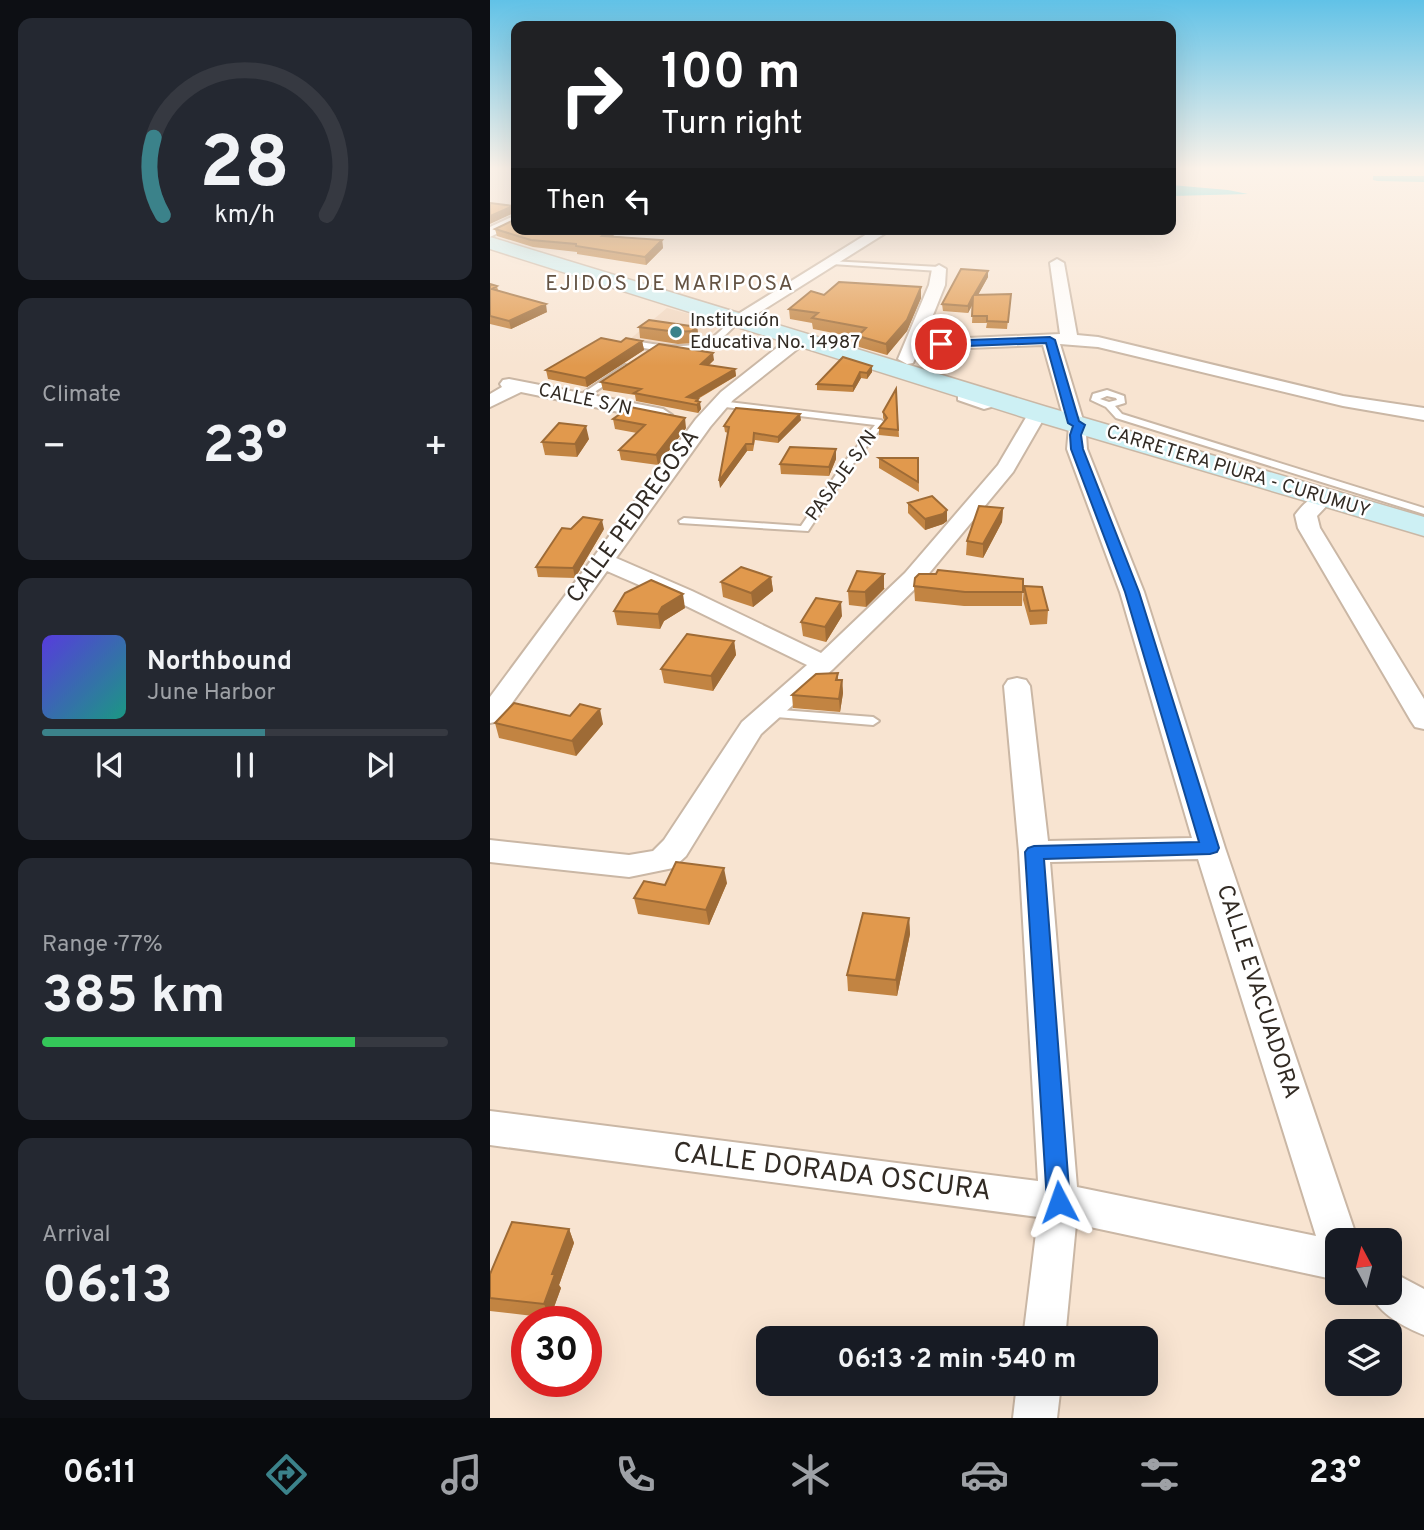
<!DOCTYPE html>
<html lang="en">
<head>
<meta charset="utf-8">
<style>
  body { margin:0; font-family:Overpass,sans-serif; background:#242831; color:#f1f3f6; height:100vh; display:flex; flex-direction:column; font-size:26px; white-space:nowrap }
  * { box-sizing:border-box; margin:0 }
  p { font-size:23px; color:#9ea1a6 }
  .icon { flex:none; width:38px; height:38px; fill:none; stroke:currentColor; stroke-width:2; stroke-linecap:round; stroke-linejoin:round }
  .map { position:relative; flex:1; overflow:hidden }
  .panel { display:flex; flex-direction:column; gap:18px; padding:18px; background:#0d0f14; width:490px }
  .panel>* { flex:none }
  .guide { position:absolute; left:21px; top:21px; width:665px; height:214px; border-radius:14px; box-shadow:0 7px 28px #0002; background:#202124; color:#fff; overflow:hidden }
  .needle { width:46px; rotate:353deg }
  .tools { position:absolute; left:835px; top:1228px; display:grid; gap:14px }
  .tools a { display:grid; place-items:center; width:77px; height:77px; border-radius:14px; background:#171b24; box-shadow:0 7px 28px #0002; font-size:35px }
  .speed { position:absolute; left:21px; top:1306px; display:flex; gap:14px; font-size:35px; font-weight:700; text-align:center }
  .speed>* { display:grid; place-content:center; width:91px; height:91px; border-radius:50%; background:#171b24; box-shadow:0 7px 28px #0002; line-height:1 }
  .speed .limit { border:10px solid #d22; background:#fff; color:#111 }
  .pin { position:absolute; display:grid; place-items:center; width:60px; height:60px; color:#fff; margin:-30px; border:4px solid #fff; border-radius:50%; box-shadow:0 2px 7px #0007 }
  .me { position:absolute; width:77px; margin:-38px; rotate:356deg; stroke-linejoin:round; filter:drop-shadow(0 0 5px #0008) }
  .turn { display:flex; align-items:center; gap:24px; height:147px; padding:0 35px; font-size:32px }
  .turn .icon { width:91px; height:91px; stroke-width:2.5 }
  .turn b { display:block; font-size:49px; line-height:60px }
  .then { display:flex; align-items:center; height:66px; padding:0 35px; background:#0003; gap:14px; font-size:26px }
  .big { font-size:52px; font-weight:700; line-height:1.1 }
  .panel .card { flex:1; display:flex; flex-direction:column; justify-content:center; gap:10px; min-width:0; padding:0 24px; border-radius:14px; background:#242831 }
  .panel .dial { align-items:center; gap:0 }
  .dial svg { height:182px; overflow:visible; fill:none; stroke:#363941; stroke-width:7; stroke-linecap:round; text-anchor:middle }
  .dial text { fill:#f1f3f6; stroke:none }
  .song { display:flex; align-items:center; gap:21px }
  .cover { width:84px; height:84px; border-radius:10px; background:linear-gradient(135deg,hsl(250 70% 55%),hsl(170 70% 35%)) }
  .played { height:7px; border-radius:4px; background:linear-gradient(90deg,#3b828a 55%,#363941 55%) }
  .keys { display:flex; justify-content:space-around; direction:ltr }
  .heat { display:flex; justify-content:space-between; align-items:center; font-size:38px; direction:ltr }
  .charge { height:10px; border-radius:5px; background:linear-gradient(90deg,#34c759 77%,#363941 0) }
  .trip { position:absolute; left:266px; top:1326px; width:402px; height:70px; border-radius:14px; background:#171b24; box-shadow:0 7px 28px #0002; font-weight:700; line-height:70px; text-align:center }
  .tabs { display:flex; height:112px; justify-content:space-around; align-items:center; background:#090b0e; color:#9ea1a6 }
  .tabs .icon { width:49px; height:49px }
  .tabs .current { color:#3b828a }
  .tabs b { font-size:32px; color:#f1f3f6 }
  main { display:flex; flex:1; min-height:0 }
  .map>svg:first-child { display:block }
  .built { fill:#f1d7c0 }
  .water { fill:#38d6e5 }
  .lines { fill:none; stroke-linecap:round; stroke-linejoin:round }
  .canal { fill:#38d6e5; fill-rule:evenodd }
  .lane-casing { stroke:#cab7a5; stroke-width:4 }
  .street-casing { stroke:#cab7a5; stroke-width:4 }
  .secondary-casing { stroke:#cab7a5; stroke-width:3 }
  .lane { fill:#fff; fill-rule:evenodd }
  .street { fill:#fff; fill-rule:evenodd }
  .secondary { fill:#cdf0f4; fill-rule:evenodd }
  .wall { fill:#c28442 }
  .shaded-wall { fill:#9e6b36 }
  .building { fill:#e1994d; stroke:#9e6b36; stroke-width:2 }
  .route { fill:#1a73e8; stroke:#114b97; stroke-width:2 }
  .poi-dot { fill:#3b828a; stroke:#fff; stroke-width:2.5 }
  .labels { text-anchor:middle; dominant-baseline:central; stroke-width:5; stroke-linejoin:round; paint-order:stroke }
  .far-poi-label { font-size:19px; fill:#322b24; stroke:#fff; text-anchor:start }
  .far-street-label { font-size:19px; fill:#322b24; stroke:#fff }
  .far-quarter-label { font-size:21px; letter-spacing:2px; fill:#645343; stroke:#fff }
  .street-label { font-size:23px; fill:#322b24; stroke:#fff }
  .near-street-label { font-size:28px; fill:#322b24; stroke:#fff }
</style>
</head>
<body>
<main>
<section class="panel">
<div class="card dial"><svg viewBox="0 0 100 80">
<path d="M14 69A42 42 0 1 1 86 69"/>
<path d="M14 69A42 42 0 0 1 10 35" stroke="#3b828a"/>
<text x="50" y="56" font-size="32" font-weight="700">28</text>
<text x="50" y="72" font-size="11">km/h</text>
</svg></div>
<div class="card"><p>Climate</p>
<div class="heat"><a>−</a><b class="big">23°</b><a>+</a></div>
</div>
<div class="card">
<div class="song"><i class="cover"></i><div><b>Northbound</b><p>June Harbor</p></div></div>
<div class="played"></div>
<div class="keys"><svg class="icon" aria-label="previous" viewBox="0 0 24 24"><path d="M18 5L8 12l10 7zM5 5v14"/></svg><svg class="icon" aria-label="pause" viewBox="0 0 24 24"><path d="M8 5v14M16 5v14"/></svg><svg class="icon" aria-label="next" viewBox="0 0 24 24"><path d="M6 5l10 7-10 7zM19 5v14"/></svg></div>
</div>
<div class="card"><p>Range · 77%</p><b class="big">385 km</b><div class="charge"></div></div>
<div class="card"><p>Arrival</p><b class="big">06:13</b></div>
</section>
<div class="map">
<svg width="934" height="1418" viewBox="0 0 934 1418">
  <rect width="100%" height="100%" fill="#f8e4d1"/>
  <!-- built -->
  <path class="built" d="M177 308 233 323 212 342 182 346 139 340Z"/>
  <!-- water -->
  <path class="water" d="M681 185 738 190 758 194 681 196Z"/>
  <g class="lines">
    <!-- canal -->
    <path class="canal" d="M883 176H934V182L887 181 883 180Z"/>
    <!-- lane casing -->
    <g class="lane-casing">
      <path id="lane" d="M340 261 449 267 452 269 449 271 342 264 339 262Z
        M245 317 252 319C244 326 236 336 227 341 206 354 156 353 135 342L139 340C164 344 196 352 220 339 230 333 236 324 245 317Z
        M135 365 142 367 91 401 84 399Z
        M478 388 482 391 477 397 495 403 511 400 515 403 494 409 468 400V396Z
        M617 390 634 396 635 403 625 406 632 414 934 508V514L626 418 616 407 601 400 603 394ZM617 396 626 398 627 400 619 402 610 399Z
        M230 401 391 420 395 423 363 464 318 531 190 523 189 521 194 518 311 526 356 460 385 425 227 406 226 404Z
        M278 709 383 717 389 721 383 725 274 716 272 713Z"/>
    </g>
    <!-- street casing -->
    <g class="street-casing">
      <path id="street" d="M26 215V224L0 237V227Z
        M385 229H402L254 322H242L240 319Z
        M567 259 574 263 587 335 608 337 853 396 934 408V420L853 406 608 347 570 344 593 420 598 425 596 434 597 449 654 592 735 848 868 1241H847V1280L586 1224 575 1339H533L548 1217 0 1145V1111L548 1181 529 852 514 686 518 680 527 678 536 680 540 686 558 841 702 838 630 592 577 449 579 427 575 423 553 345 429 350 423 363 417 364 408 359 439 285 442 269 449 265 456 269 455 285 433 340 570 334 560 263ZM708 859 826 1236 587 1187 560 862Z
        M309 334 317 339 315 343 243 400 220 427 126 558 202 591 331 653 415 573 508 465 541 409H555L557 413 523 472 431 583 343 669 271 734 196 856 183 868 139 877 0 862V840L139 855 163 851 174 840 252 722 317 665 186 601 117 571 9 721 0 723V697L206 419 231 392 303 335Z
        M19 379 173 409 182 415 173 421 31 392 0 407V394L12 387 10 384 13 380Z
        M834 492 841 494 844 498 827 516 830 528 934 699V729L925 727 921 721 808 528 805 515C812 505 823 495 834 492Z
        M900 1271 934 1289V1335C914 1327 889 1314 880 1293H900Z
        M527 1384H571L567 1418H523Z"/>
    </g>
    <!-- secondary casing -->
    <g class="secondary-casing">
      <path id="secondary" d="M0 237 557 407 934 517V536L539 419 0 249Z"/>
    </g>
    <!-- lane -->
    <use href="#lane" class="lane"/>
    <!-- street -->
    <use href="#street" class="street"/>
    <!-- secondary -->
    <use href="#secondary" class="secondary"/>
  </g>
  <!-- wall -->
  <path class="wall" d="M5 229H132L123 236 172 240 173 248 156 265 87 254V252L43 247 7 236Z
    M498 271V277L488 295 520 300 517 329 496 328 497 323H482L483 304 478 313 453 311 452 304Z
    M0 284 7 286 8 290 57 312 21 329 0 324Z
    M431 287V298L417 331 397 355 369 347V338L323 329 322 323 300 319 299 309 334 295Z
    M149 327H207L209 339 203 343 188 344 150 338Z
    M152 341 154 350 97 387 58 379 56 370Z
    M224 360 219 365 245 369 246 376 208 399 211 409 208 413 146 401 145 395 113 390 111 382Z
    M382 366V372L377 379 371 378 363 392 327 390V384Z
    M406 389 409 437 389 435V428L395 421 393 418V412Z
    M123 419 196 428 168 465 131 460 129 450 147 433 125 429Z
    M311 420 288 443 265 440 263 451H257L230 488 238 433 235 432 234 426Z
    M99 439 87 457 55 455 52 442Z
    M389 458H428L429 492 389 468Z
    M346 459 339 476 291 474 290 464Z
    M418 503 457 510V521L453 524 435 530 418 513Z
    M513 508 512 522 493 558 476 555 477 541Z
    M114 529 85 578 48 577 46 567Z
    M281 577 283 591 263 607 233 597 231 582Z
    M533 579 532 606H474L425 601 424 586Z
    M534 586 558 610 557 624 540 625 533 600Z
    M395 588 376 607 359 605 358 591Z
    M195 608 174 621 170 629 127 625 124 611Z
    M352 616 336 642 313 636 311 622Z
    M244 641 246 655 223 691 174 683 171 669Z
    M348 673V680H352L353 693 350 712 303 708 302 695Z
    M5 723 113 724 86 756 9 738Z
    M237 883 219 925 148 914 144 898 175 885Z
    M419 918 420 934 407 996 358 991 357 975Z
    M79 1229 84 1243 69 1285 71 1288 60 1318 0 1311V1274Z"/>
  <!-- shaded-wall -->
  <path class="shaded-wall" d="M23 206 24 213 0 224V216Z
    M121 229H132L113 243 112 236Z
    M172 240 173 248 156 265 155 257Z
    M498 271V277L484 302V295Z
    M431 287V298L417 331 397 355 396 344Z
    M483 296V303L478 313V306Z
    M56 304 57 312 21 329 19 321Z
    M207 327 209 339 203 343 202 331Z
    M152 341 154 350 97 387 95 378Z
    M223 353 224 360 212 371 211 364Z
    M382 366V372L377 379V373Z
    M245 369 246 376 198 404 197 397Z
    M370 372 371 378 363 392V386Z
    M208 399 209 403 210 402 211 409 208 413 206 401Z
    M310 414 311 420 288 443V437Z
    M195 418 196 428 168 465 166 455Z
    M96 426 99 439 87 457 85 444Z
    M256 444 257 451 230 488 229 481Z
    M346 449V459L339 476V467Z
    M513 508 512 522 493 558V544Z
    M457 510V521L453 524 435 530V519Z
    M112 520 114 529 85 578 83 568Z
    M394 574V589L376 607 375 592Z
    M281 577 283 591 263 607 261 593Z
    M193 594 195 608 174 621 170 629 168 614 172 607Z
    M351 602 352 616 336 642 335 627Z
    M244 641 246 655 223 691 221 676Z
    M352 680 353 693 350 712 349 699Z
    M110 709 113 724 86 756 82 741Z
    M234 868 237 883 219 925 216 910Z
    M419 918 420 934 407 996 406 980Z
    M79 1229 84 1243 69 1285 71 1288 60 1318 54 1304 62 1274Z"/>
  <!-- building -->
  <path class="building" d="M0 203 23 206 0 216Z
    M26 210V229H121L112 236 172 240 155 257 86 246V244L41 240 5 229 26 219Z
    M471 269 498 271 484 295 521 294 518 322 497 321V316H482L483 296 478 306 452 304Z
    M349 282 431 287 417 320 396 344 368 336 376 328 322 318 328 313 299 309 321 291 334 295Z
    M0 284 7 286 2 289 56 304 19 321 0 316Z
    M159 320 207 327 202 331 187 332 149 327Z
    M111 338 131 342 136 338 152 341 95 378 56 370Z
    M169 344 223 353 211 364 245 369 197 397 208 399 206 401 210 402 207 405 144 393 151 389 111 382Z
    M353 357 382 366 377 373 370 372 363 386 327 384Z
    M406 389 408 430 389 428 397 418 393 412Z
    M140 407 195 418 166 455 129 450 155 425 123 419Z
    M246 408 310 414 288 437 264 433 263 444H256L229 481 239 427 234 426Z
    M69 423 96 426 85 444 52 442Z
    M300 447 346 449 339 467 290 464Z
    M389 458H428V482Z
    M442 496 457 510 453 514 435 519 418 503Z
    M489 506 513 508 493 544 477 541Z
    M93 517 112 520 83 568 46 567 72 528 81 529Z
    M251 567 281 577 261 593 231 582Z
    M448 570 533 579V592H475L424 586 425 578 429 574H446Z
    M367 571 394 574 375 592 358 591Z
    M161 580 193 594 172 607 168 614 124 611 135 593Z
    M534 586 552 587 558 610 540 611Z
    M326 598 351 602 335 627 311 622Z
    M197 634 244 641 221 676 171 669Z
    M348 673 346 680H352L349 699 302 695 326 674Z
    M24 703 80 716 90 704 110 709 82 741 5 723Z
    M186 862 234 868 216 910 144 898 154 881 175 885Z
    M373 913 419 918 406 980 357 975Z
    M22 1222 79 1229 62 1274H65L54 1304 0 1298V1274Z"/>
  <!-- sky -->
  <linearGradient id="sky" x2="0" y2="1"><stop stop-color="#61c2e7"/><stop offset="0.46" stop-color="#fcf3ea"/><stop offset="1" stop-color="#fcf3ea" stop-opacity="0"/></linearGradient>
  <rect width="934" height="366" fill="url(#sky)"/>
  <!-- route -->
  <path class="route" d="M560 337 565 340 589 421 595 425 591 435 593 449 649 592 729 848 727 852 720 854 554 859 580 1202 577 1210 569 1213 560 1210 557 1202 535 852 538 848 544 846 709 842 635 592 581 449 580 435 583 426 578 423 556 343 451 347 446 344 451 341Z"/>
  <!-- markers -->
  <circle class="poi-dot" cx="186" cy="332" r="7"/>
  <g class="labels">
    <!-- far-poi labels -->
    <g class="far-poi-label">
      <text x="200" y="321">Institución<tspan x="200" dy="22">Educativa No. 14987</tspan></text>
    </g>
    <!-- far-street labels -->
    <g class="far-street-label">
      <text transform="translate(95 400) rotate(12)">CALLE S/N</text>
      <text transform="translate(748 472) rotate(17)">CARRETERA PIURA - CURUMUY</text>
      <text transform="translate(352 476) rotate(-54)">PASAJE S/N</text>
    </g>
    <!-- far-quarter labels -->
    <g class="far-quarter-label">
      <text x="180" y="284">EJIDOS DE MARIPOSA</text>
    </g>
    <!-- street labels -->
    <g class="street-label">
      <text transform="translate(144 517) rotate(-54)">CALLE PEDREGOSA</text>
      <text transform="translate(767 992) rotate(72)">CALLE EVACUADORA</text>
    </g>
    <!-- near-street labels -->
    <g class="near-street-label">
      <text transform="translate(342 1173) rotate(7)">CALLE DORADA OSCURA</text>
    </g>
  </g>
</svg>
<div class="tools">
<a><svg class="needle" viewBox="-14 -14 28 28"><path d="M0-13l5 13h-10z" fill="#e53935"/><path d="M0 13l5-13h-10z" fill="#9ea1a6"/></svg></a>
<a><svg class="icon" aria-label="layers" viewBox="0 0 24 24"><path d="M12 4l9 5-9 5-9-5zM3 14l9 5 9-5"/></svg></a>
</div>
<div class="speed"><div class="limit">30</div></div>
<div class="pin" style="left:451px;top:344px;background:#d93025"><svg class="icon" aria-label="arrive" viewBox="0 0 24 24"><path d="M6 21V4h12l-3 4 3 4H6"/></svg></div>
<svg class="me" style="left:569px;top:1202px" viewBox="-20 -20 40 40"><path d="M0-17L14 15 0 8-14 15z" fill="#1a73e8" stroke="#fff" stroke-width="4"/></svg>
<div class="trip">06:13 · 2 min · 540 m</div>
<div class="guide">
<div class="turn"><svg class="icon" aria-label="right" viewBox="0 0 24 24"><path d="M7 20v-9h11M14 6l5 5-5 5"/></svg><div><b>100 m</b>Turn right</div></div>
<div class="then">Then<svg class="icon" aria-label="left" viewBox="0 0 24 24"><path d="M17 20v-9H6M10 6l-5 5 5 5"/></svg></div>
</div>
</div>
</main>
<nav class="tabs">
<b>06:11</b>
<svg class="icon current" aria-label="directions" viewBox="0 0 24 24"><path d="M12 3l9 9-9 9-9-9zM9 14v-3h6M13 9l2 2-2 2"/></svg>
<svg class="icon" aria-label="music" viewBox="0 0 24 24"><path d="M9 18V5l10-2v13"/><circle cx="6" cy="18" r="3"/><circle cx="16" cy="16" r="3"/></svg>
<svg class="icon" aria-label="phone" viewBox="0 0 24 24"><path d="M5 4h4l2 5-3 2q2 4 5 5l2-3 5 2v4C11 20 4 13 5 4z"/></svg>
<svg class="icon" aria-label="climate" viewBox="0 0 24 24"><path d="M12 3v18M4 7l16 10M4 17L20 7"/></svg>
<svg class="icon" aria-label="car" viewBox="0 0 24 24"><path d="M5 17H2v-5l4-1 3-4h7l3 4 3 1v5h-3M9 17h6M6 11h13"/><circle cx="7" cy="17" r="2"/><circle cx="17" cy="17" r="2"/></svg>
<svg class="icon" aria-label="filters" viewBox="0 0 24 24"><path d="M4 7h16M4 17h16"/><circle cx="9" cy="7" r="2"/><circle cx="15" cy="17" r="2"/></svg>
<b>23°</b>
</nav>
</body>
</html>
